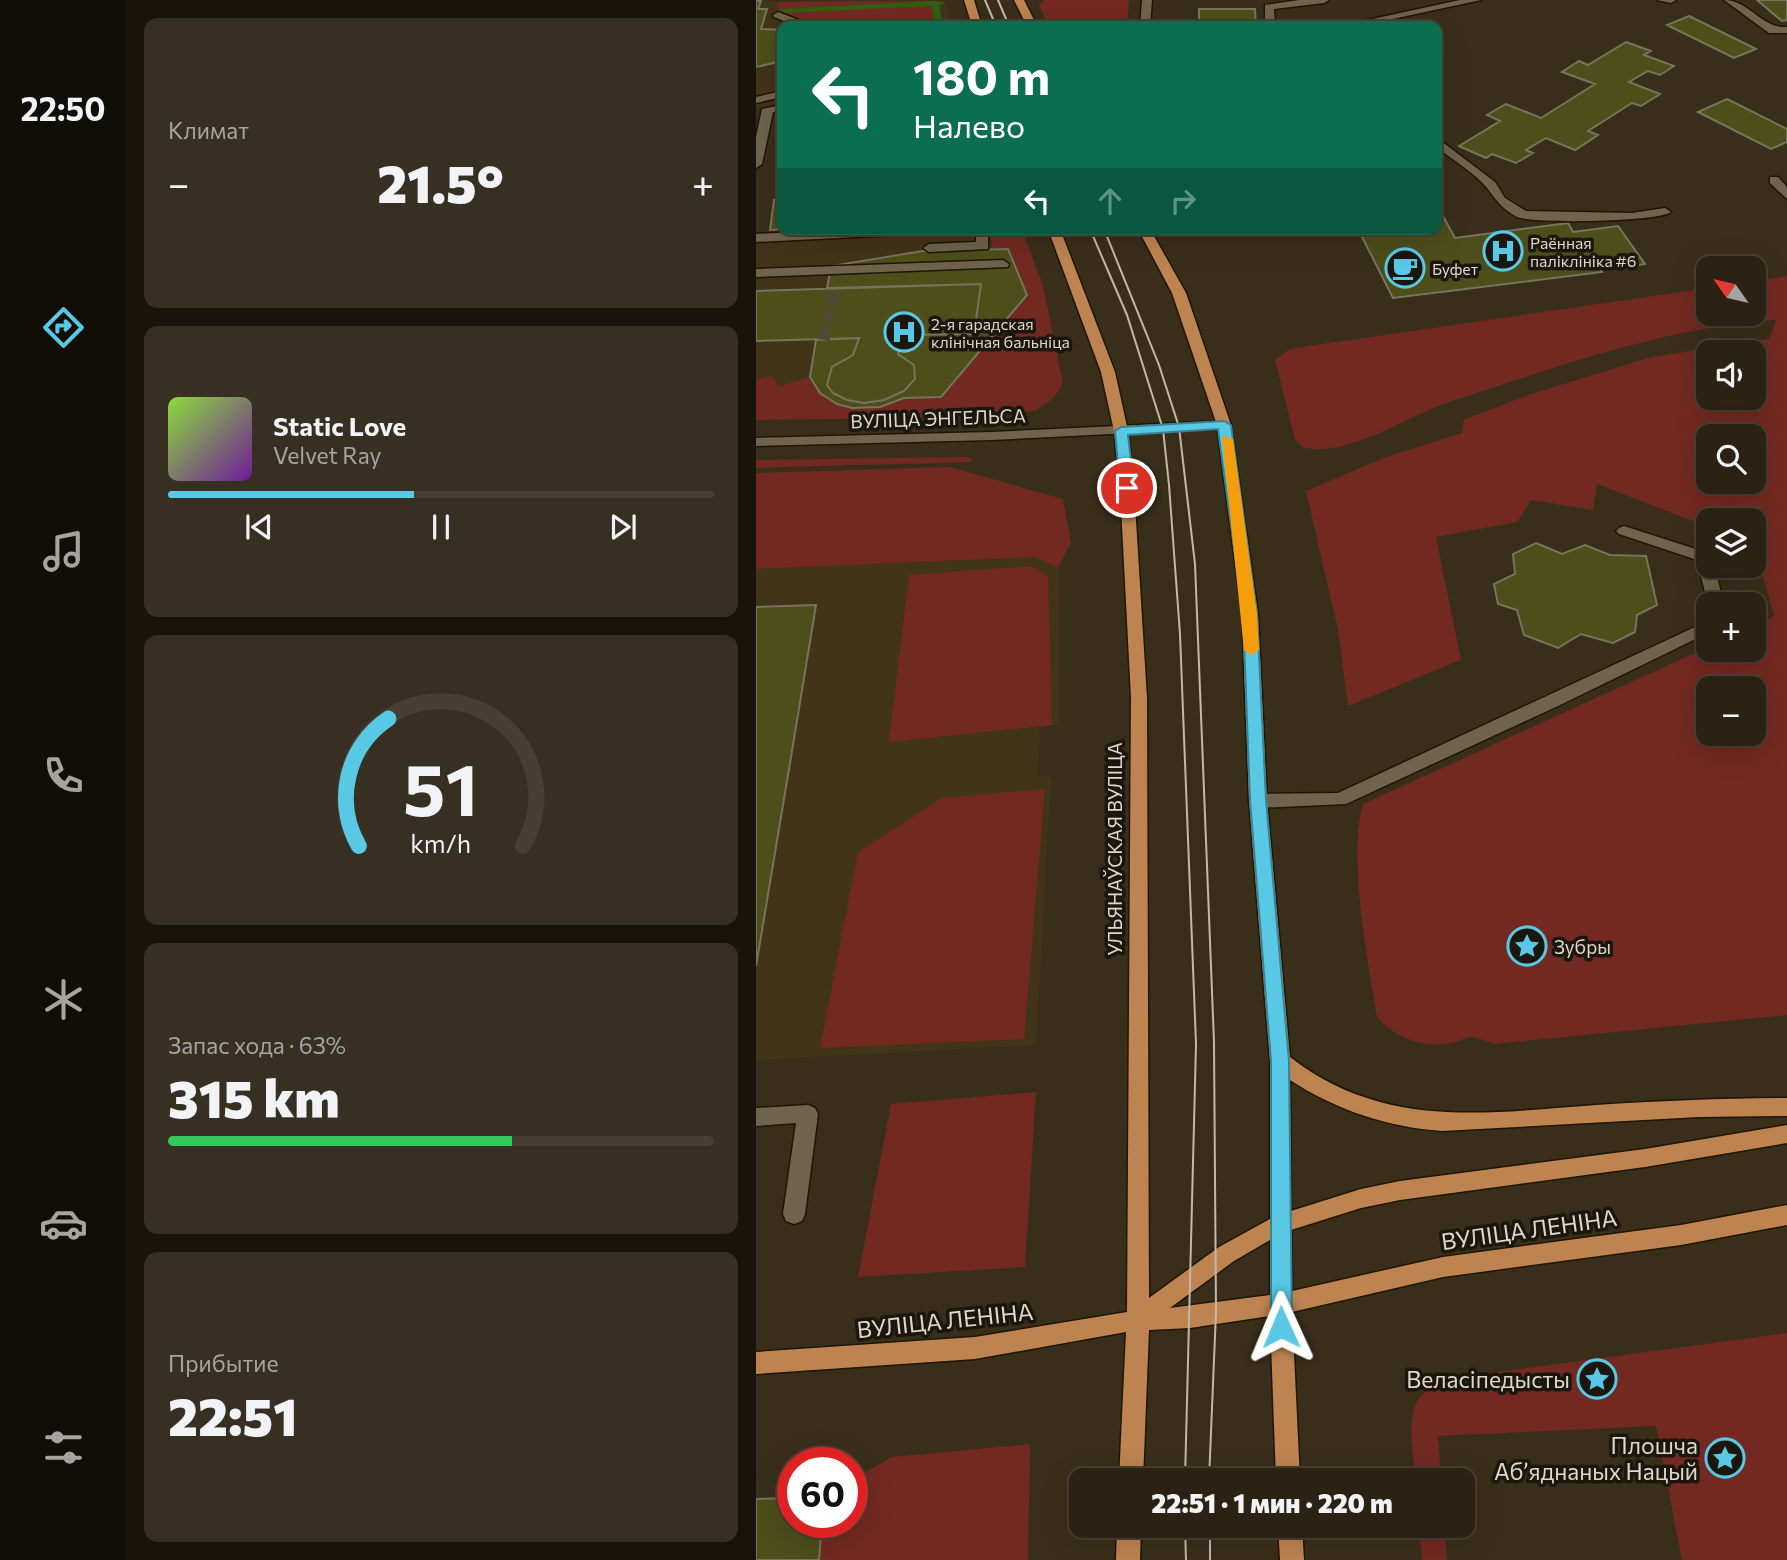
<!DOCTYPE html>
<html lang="ru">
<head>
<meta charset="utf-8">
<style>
  body { margin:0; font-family:Commissioner,sans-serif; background:#372f22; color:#f1f3f6; height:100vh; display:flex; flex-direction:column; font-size:26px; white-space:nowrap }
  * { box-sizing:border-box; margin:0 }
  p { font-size:23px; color:#a6a4a0 }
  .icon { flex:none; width:38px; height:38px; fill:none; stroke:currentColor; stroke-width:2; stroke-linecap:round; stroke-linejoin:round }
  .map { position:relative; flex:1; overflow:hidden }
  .details { display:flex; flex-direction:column; gap:18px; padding:18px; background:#18130b; width:630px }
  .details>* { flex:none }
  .hud { position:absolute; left:21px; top:21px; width:665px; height:214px; border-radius:14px; box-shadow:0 7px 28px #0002,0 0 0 2px #473f34; background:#0b6e4f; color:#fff; overflow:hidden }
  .needle { width:46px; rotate:304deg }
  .controls { position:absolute; left:940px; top:256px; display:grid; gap:14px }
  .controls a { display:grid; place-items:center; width:70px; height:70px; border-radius:14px; background:#2b2214; box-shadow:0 7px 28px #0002,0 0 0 2px #473f34; font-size:35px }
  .speed { position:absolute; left:21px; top:1447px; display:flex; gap:14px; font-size:35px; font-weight:700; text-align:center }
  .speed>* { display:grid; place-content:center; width:91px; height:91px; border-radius:50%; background:#2b2214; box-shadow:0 7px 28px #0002,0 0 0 2px #473f34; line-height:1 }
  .speed .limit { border:10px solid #d22; background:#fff; color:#111 }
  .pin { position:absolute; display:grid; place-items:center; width:60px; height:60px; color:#fff; margin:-30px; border:4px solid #fff; border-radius:50%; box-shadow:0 2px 7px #0007 }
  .me { position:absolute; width:77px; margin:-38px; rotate:359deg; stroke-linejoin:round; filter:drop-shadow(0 0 5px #0008) }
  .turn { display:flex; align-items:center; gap:24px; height:147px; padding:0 21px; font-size:32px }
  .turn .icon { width:91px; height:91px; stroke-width:2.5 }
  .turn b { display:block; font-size:49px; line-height:60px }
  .lanes { display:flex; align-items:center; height:66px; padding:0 21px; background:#0003; justify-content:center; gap:35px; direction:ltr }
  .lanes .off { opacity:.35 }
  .big { font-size:52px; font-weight:800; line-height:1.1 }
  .details .widget { flex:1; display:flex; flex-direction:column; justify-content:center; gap:10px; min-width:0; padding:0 24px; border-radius:14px; background:#372f22 }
  .details .dial { align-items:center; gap:0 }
  .dial svg { height:182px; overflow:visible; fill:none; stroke:#473f34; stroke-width:7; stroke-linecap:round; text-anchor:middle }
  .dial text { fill:#f1f3f6; stroke:none }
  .song { display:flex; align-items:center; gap:21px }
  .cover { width:84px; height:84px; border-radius:10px; background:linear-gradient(135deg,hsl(90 70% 55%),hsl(280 70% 35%)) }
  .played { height:7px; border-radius:4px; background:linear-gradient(90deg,#59c8e5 45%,#473f34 45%) }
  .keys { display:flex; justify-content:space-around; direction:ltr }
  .heat { display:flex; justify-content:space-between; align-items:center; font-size:38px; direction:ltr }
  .charge { height:10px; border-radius:5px; background:linear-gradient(90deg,#34c759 63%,#473f34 0) }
  .trip { position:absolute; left:313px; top:1468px; width:406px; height:70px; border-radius:14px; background:#2b2214; box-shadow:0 7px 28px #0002,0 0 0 2px #473f34; font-weight:800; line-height:70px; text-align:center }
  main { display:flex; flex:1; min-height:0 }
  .tab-bar { display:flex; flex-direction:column; width:126px; justify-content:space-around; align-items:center; background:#110e08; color:#a6a4a0 }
  .tab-bar .icon { width:49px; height:49px }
  .tab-bar .active { color:#59c8e5 }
  .tab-bar b { font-size:32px; color:#f1f3f6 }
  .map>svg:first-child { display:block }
  .built { fill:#423419 }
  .green { fill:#722921; fill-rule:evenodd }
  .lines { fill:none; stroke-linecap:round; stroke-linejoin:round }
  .stream { fill:#2e6110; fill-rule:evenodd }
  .building { fill:#4d4e19; stroke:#74755c; stroke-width:2 }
  .minor-tunnel { stroke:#524835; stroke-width:12; stroke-dasharray:12 6; stroke-linecap:butt }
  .minor-casing { stroke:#201603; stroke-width:3 }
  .major-casing { stroke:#201603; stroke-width:3 }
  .minor { fill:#6e634c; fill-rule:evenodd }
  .major { fill:#bd8351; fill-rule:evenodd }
  .tram { stroke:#c1baac; stroke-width:2 }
  .route { fill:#59c8e5; stroke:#3a8295; stroke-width:2 }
  .slow { fill:#f59e0b }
  .labels { text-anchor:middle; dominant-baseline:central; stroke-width:7; stroke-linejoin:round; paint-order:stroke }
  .far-poi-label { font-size:16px; fill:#ded8cb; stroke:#1c170e; text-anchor:start }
  .street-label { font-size:19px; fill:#ded8cb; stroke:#1c170e }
  .poi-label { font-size:19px; fill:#ded8cb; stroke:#1c170e; text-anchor:start }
  .near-street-label { font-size:23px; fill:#ded8cb; stroke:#1c170e }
  .near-poi-label { font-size:23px; fill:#ded8cb; stroke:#1c170e; text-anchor:end }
</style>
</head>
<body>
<main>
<nav class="tab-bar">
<b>22:50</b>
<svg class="icon active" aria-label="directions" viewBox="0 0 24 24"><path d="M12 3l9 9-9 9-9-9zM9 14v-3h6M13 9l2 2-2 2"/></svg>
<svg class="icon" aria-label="music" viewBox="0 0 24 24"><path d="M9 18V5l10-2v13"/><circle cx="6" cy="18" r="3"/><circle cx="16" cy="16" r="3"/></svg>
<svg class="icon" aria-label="phone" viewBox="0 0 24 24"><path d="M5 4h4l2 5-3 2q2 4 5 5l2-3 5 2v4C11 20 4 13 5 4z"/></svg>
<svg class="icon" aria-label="climate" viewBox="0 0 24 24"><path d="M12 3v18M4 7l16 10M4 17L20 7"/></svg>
<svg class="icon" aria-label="car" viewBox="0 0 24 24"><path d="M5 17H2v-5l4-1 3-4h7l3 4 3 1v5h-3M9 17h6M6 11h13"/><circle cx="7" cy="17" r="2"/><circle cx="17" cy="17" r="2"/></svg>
<svg class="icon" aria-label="filters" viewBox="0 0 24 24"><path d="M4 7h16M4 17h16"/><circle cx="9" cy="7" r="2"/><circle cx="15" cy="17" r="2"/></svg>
</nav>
<section class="details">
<div class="widget"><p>Климат</p>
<div class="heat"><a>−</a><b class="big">21.5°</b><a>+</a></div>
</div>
<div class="widget">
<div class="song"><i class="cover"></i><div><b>Static Love</b><p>Velvet Ray</p></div></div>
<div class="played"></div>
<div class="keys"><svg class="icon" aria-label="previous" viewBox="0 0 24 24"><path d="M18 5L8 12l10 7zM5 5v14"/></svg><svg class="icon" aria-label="pause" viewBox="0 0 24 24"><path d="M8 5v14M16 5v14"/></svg><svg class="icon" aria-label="next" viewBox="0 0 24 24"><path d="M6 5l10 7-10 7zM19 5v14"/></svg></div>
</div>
<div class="widget dial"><svg viewBox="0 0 100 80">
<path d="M14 69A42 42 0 1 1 86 69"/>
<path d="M14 69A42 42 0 0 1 27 13" stroke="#59c8e5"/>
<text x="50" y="56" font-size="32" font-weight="700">51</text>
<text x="50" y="72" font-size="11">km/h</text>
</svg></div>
<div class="widget"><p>Запас хода · 63%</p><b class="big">315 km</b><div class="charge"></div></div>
<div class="widget"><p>Прибытие</p><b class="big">22:51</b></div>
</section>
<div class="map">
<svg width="1031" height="1560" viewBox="0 0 1031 1560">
  <rect width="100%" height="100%" fill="#392e1a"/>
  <!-- built -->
  <path class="built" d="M188 0 196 26H26V103L0 108V1Z
    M208 229H266L287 286 306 378 305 388 294 401 280 410 265 413 0 419V240Z
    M279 557 302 568 303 725 284 728 282 776 295 777 280 1045 0 1060V569Z"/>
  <!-- green -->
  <path class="green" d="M288 0H370L373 1 371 26H293L283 5Z
    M180 1 187 26H37L22 19V2Z
    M233 229H266L287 286 306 378 305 388 294 401 280 410 240 417 0 420V380L16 376 23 386 54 377C75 413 112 415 148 398L271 295 253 249H237Z
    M1031 276V1015L739 1044C732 1042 724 1038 717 1037 710 1036 703 1042 696 1043 669 1049 639 1038 621 1017 612 961 591 856 607 804L952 647 998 649V626L1018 616 1002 558 998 556V520H952V527L841 484 837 510 775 500 761 522 680 537 705 660 592 706 582 630 550 491 630 457 706 433 708 420 772 395 895 357 1013 339 1020 320C910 327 801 367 696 401 653 415 590 459 546 447L539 439 519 360 534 349 553 346 952 288V313H998V281ZM952 352H998V397H952ZM952 436H998V481H952ZM952 688H998V733H952Z
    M214 457 216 462 0 468V460Z
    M194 467 307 499 315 543 302 568 279 557 0 569V473Z
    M276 566 292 576 296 725 133 742 153 575Z
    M289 789 268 1039 64 1048 102 852 186 798Z
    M280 1092 269 1267 102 1277 135 1104Z
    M1031 1333V1560H926L900 1426 682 1436 685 1480H660C658 1456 646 1408 670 1391 681 1384 699 1381 712 1376Z
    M274 1444 272 1560H63L66 1523 96 1522V1480L136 1457Z
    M663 1526H689L691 1560H666Z"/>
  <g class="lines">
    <!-- stream -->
    <path class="stream" d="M179 1 190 3 183 5 187 26H179L176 6 26 13 22 11 26 9Z"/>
  </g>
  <!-- building -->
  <path class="building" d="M1001 0H1031V20L1026 21Z
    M0 1H5L2 9H11L5 29 26 30V61L0 67Z
    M443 9H499L500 26H443Z
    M933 16 1000 49 978 58 911 25Z
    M870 42 895 51 888 55 918 66 904 75 892 71 873 82 904 94 885 106 876 103 832 131 842 135 819 150 790 138 770 150 777 153 760 163 736 154 730 158 703 146 744 121 731 115 750 104 785 118 839 84 806 72 823 61 832 65Z
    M971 99 1031 129V142L1015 149 942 112Z
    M18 200H26V229H32L14 230Z
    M681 205 699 238 812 223 817 232 862 226 889 264 863 268 861 265 843 267 846 272 637 298 602 229H681Z
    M252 249 271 295 185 397 148 398 124 407 96 408 81 404 64 393 54 377 60 340 103 338 97 355 76 367 71 385 77 393 91 400 108 403 128 400 148 391 159 379 158 365 142 354 148 335 218 334 225 284 71 288 75 266 167 251Z
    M225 284 218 334 148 335 142 354 158 365 159 379 148 391 128 400 108 403 91 400 77 393 71 385 76 367 97 355 103 338 0 341V291Z
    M780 543 806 554 829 545 854 555 890 556 901 605 881 615 879 632 857 643 825 634 802 648 768 635 761 610 742 604 738 584 759 574 757 554Z
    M60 605 33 769 0 966V607Z
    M37 1498V1522H66L63 1560H0V1499Z"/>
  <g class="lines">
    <!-- minor-tunnel -->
    <path class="minor-tunnel" d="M68 340 80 288"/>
    <!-- minor casing -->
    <g class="minor-casing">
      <path id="minor" d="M386 0H396L394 26H384Z
        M543 0H573L568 3 518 9 519 26H509V5Z
        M704 0H725L604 26H584Z
        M901 0H920L915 3Z
        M968 0C993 0 1006 29 1031 27V33H1013Z
        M22 12 53 24 54 26H40L18 17 17 15Z
        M26 91V97L0 103V97Z
        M26 105V111L17 112 6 164 0 168V137L6 109Z
        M681 138 739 182 749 198 770 211 876 213 909 208 915 212C903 222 776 224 761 217 746 209 740 200 731 188 718 172 696 160 681 147Z
        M1014 177H1022L1031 187V199L1014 183Z
        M99 229H186L180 233 0 242V234Z
        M220 229H232V249L173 252 167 248 173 244 220 242Z
        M247 260 253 264 252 267 0 277V269Z
        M468 421 473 422V428L236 440 0 446V438L236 432Z
        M868 526 952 553V565H958L968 604H952L941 560 863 534 860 531 863 528Z
        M952 621V633L802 706 590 804 502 808 493 801 502 794 582 793Z
        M52 1105 59 1108 62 1114 49 1214 46 1221 38 1224 30 1221 27 1214 40 1123 0 1126V1108Z"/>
    </g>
    <!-- major casing -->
    <g class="major-casing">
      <path id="major" d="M208 0H218L226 26H216Z
        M258 0H268L281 26H271Z
        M292 229H304L359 372 372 431 378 488 391 698 393 1298 463 1247 514 1219V1061L493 801 486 614 461 425 416 293 382 229H394L430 293 475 425 502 614 511 801 534 1057C628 1130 729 1113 840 1105 903 1101 967 1098 1031 1098V1116L943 1117 686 1131C631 1127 580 1110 534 1080L535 1211 605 1189 644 1181 889 1149 1031 1125V1143L889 1167 644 1200 605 1208 535 1230 536 1291 687 1257 925 1225 1031 1205V1225L925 1245 687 1277 536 1312 544 1480H520L514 1316 434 1328 393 1330 387 1480H363L370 1332 219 1359 0 1374V1352L219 1337 371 1312 375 698 364 488 358 431 345 372ZM514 1240V1295L414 1308 478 1261Z
        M361 1526H385L384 1560H360Z
        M522 1526H546L548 1560H524Z"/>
    </g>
    <!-- minor -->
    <use href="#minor" class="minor"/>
    <!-- major -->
    <use href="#major" class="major"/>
    <!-- tram -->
    <path class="tram" d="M229 0 240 26
      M242 0 253 26
      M334 229 371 315 407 429 413 485 424 634 440 1044 429 1480
      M348 229 403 365 423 427 439 564 458 1042 460 1312 453 1480
      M429 1526 430 1560
      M454 1526V1560"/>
  </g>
  <!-- route -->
  <path class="route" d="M468 421 475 425 501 614 510 800 533 1061 536 1327 533 1334 525 1337 518 1334 515 1327V1061L494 800 487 614 462 429 372 435 378 488 371 493 364 488 359 431 365 427Z"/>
  <!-- slow -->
  <path class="slow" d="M466 436 477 439 501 614 503 650 495 655 488 650Z"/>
  <!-- icons -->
  <defs>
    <g id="hospital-ring" transform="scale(2.0125)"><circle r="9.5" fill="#1c170e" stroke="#59c8e5" stroke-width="1.5"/><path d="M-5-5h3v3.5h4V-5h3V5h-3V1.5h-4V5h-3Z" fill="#59c8e5"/></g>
    <g id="cafe-ring" transform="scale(2.0125)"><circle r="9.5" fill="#1c170e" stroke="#59c8e5" stroke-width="1.5"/><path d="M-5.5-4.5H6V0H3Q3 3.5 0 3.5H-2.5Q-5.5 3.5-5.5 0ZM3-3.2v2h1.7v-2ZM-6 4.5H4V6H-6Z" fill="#59c8e5"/></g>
    <g id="sight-ring" transform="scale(2.0125)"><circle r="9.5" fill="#1c170e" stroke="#59c8e5" stroke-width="1.5"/><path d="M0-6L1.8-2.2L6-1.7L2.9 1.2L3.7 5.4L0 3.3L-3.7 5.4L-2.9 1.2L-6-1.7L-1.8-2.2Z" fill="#59c8e5"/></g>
  </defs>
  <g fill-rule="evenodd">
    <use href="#hospital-ring" x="747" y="251"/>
    <use href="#cafe-ring" x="649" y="268"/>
    <use href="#hospital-ring" x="148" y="332"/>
    <use href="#sight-ring" x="771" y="946"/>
    <use href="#sight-ring" x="841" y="1379"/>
    <use href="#sight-ring" x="969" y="1458"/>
  </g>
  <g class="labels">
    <!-- far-poi labels -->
    <g class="far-poi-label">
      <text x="774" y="242">Раённая<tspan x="774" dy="18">паліклініка #6</tspan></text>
      <text x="676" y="268">Буфет</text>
      <text x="175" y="323">2-я гарадская<tspan x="175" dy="18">клінічная бальніца</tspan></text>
    </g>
    <!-- street labels -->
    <g class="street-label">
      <text transform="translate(182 418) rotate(-2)">ВУЛІЦА ЭНГЕЛЬСА</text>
      <text transform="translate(358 849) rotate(-90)">УЛЬЯНАЎСКАЯ ВУЛІЦА</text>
    </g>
    <!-- poi labels -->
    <g class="poi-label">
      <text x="798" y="946">Зубры</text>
    </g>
    <!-- near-street labels -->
    <g class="near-street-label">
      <text transform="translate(773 1229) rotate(-8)">ВУЛІЦА ЛЕНІНА</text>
      <text transform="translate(189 1320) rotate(-6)">ВУЛІЦА ЛЕНІНА</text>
    </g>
    <!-- near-poi labels -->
    <g class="near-poi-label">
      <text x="814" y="1379">Веласіпедысты</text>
      <text x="942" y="1445">Плошча<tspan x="942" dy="26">Абʼяднаных Нацый</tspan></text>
    </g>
  </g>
</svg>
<div class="controls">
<a><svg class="needle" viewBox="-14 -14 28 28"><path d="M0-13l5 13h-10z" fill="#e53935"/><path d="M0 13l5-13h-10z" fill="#a6a4a0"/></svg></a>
<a><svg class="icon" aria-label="sound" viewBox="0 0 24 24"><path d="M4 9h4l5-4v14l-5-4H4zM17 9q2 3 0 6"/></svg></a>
<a><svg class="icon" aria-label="search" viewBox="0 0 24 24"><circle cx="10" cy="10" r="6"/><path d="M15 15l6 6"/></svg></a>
<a><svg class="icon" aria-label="layers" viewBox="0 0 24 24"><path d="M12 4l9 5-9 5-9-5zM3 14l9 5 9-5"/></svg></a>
<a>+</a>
<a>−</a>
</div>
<div class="speed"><div class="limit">60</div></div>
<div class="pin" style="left:371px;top:488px;background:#d93025"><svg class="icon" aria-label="arrive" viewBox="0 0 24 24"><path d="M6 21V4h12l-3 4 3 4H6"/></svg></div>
<svg class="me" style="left:525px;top:1327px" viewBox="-20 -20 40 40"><path d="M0-17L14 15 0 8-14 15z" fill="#59c8e5" stroke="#fff" stroke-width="4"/></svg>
<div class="trip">22:51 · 1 мин · 220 m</div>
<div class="hud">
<div class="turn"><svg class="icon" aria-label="left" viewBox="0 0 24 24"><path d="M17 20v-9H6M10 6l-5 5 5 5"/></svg><div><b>180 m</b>Налево</div></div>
<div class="lanes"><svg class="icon" aria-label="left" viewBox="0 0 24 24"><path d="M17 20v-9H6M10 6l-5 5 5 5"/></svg><svg class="icon off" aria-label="ahead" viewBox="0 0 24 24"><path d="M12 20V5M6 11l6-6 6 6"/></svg><svg class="icon off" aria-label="right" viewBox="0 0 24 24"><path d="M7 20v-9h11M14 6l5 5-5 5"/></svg></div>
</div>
</div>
</main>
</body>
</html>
